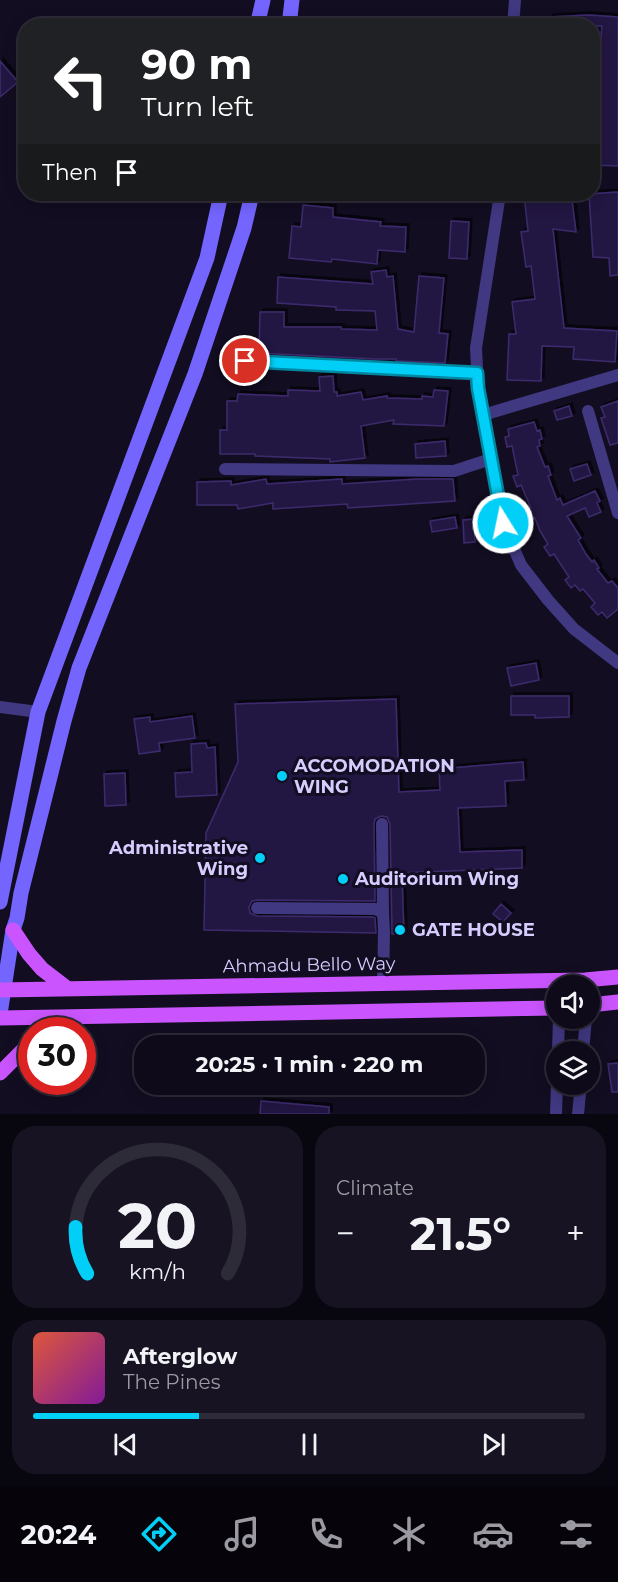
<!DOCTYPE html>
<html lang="en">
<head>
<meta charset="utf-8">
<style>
  body { margin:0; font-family:Montserrat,sans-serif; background:#171322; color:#f1f3f6; height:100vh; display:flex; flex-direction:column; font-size:22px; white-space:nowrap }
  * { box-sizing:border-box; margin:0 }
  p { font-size:20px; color:#9b9aa2 }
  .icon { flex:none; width:33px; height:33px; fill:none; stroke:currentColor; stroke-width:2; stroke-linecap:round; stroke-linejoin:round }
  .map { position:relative; height:1114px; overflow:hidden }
  .sheet { display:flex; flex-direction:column; gap:12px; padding:12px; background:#08060e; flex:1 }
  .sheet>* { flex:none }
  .hud { position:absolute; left:18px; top:18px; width:582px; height:183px; border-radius:24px; box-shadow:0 3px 15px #0003,0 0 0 2px #2e2b38; background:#202124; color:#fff; overflow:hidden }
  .tools { position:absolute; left:546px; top:975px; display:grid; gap:12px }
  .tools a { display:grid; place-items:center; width:54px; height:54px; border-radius:50%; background:#0e0a19; box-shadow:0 3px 15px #0003,0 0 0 2px #2e2b38; font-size:30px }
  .speed { position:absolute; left:18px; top:1017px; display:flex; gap:12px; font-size:30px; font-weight:700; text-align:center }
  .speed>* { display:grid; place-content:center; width:78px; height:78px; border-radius:50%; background:#0e0a19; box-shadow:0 3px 15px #0003,0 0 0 2px #2e2b38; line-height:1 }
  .speed .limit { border:9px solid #d22; background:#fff; color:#111 }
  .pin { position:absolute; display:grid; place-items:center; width:51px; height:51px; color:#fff; margin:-26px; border:3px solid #fff; border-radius:50%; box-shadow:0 2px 6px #0007 }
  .me { position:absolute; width:66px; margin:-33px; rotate:350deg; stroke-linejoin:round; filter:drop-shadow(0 0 4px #0008) }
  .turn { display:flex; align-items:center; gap:21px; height:126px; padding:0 24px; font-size:27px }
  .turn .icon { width:78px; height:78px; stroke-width:2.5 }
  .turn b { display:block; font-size:42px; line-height:51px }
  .then { display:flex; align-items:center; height:57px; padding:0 24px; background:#0003; gap:12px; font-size:22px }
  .big { font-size:45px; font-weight:700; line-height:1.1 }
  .sheet .card { flex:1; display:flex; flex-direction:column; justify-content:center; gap:9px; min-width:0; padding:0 21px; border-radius:24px; background:#171322 }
  .sheet .dial { align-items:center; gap:0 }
  .dial svg { height:156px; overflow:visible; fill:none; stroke:#2e2b38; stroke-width:7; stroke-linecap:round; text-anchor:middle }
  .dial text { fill:#f1f3f6; stroke:none }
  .song { display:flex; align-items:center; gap:18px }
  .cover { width:72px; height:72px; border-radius:9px; background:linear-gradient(135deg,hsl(10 70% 55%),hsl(290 70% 35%)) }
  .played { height:6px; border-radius:3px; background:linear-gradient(90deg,#01cff7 30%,#2e2b38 30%) }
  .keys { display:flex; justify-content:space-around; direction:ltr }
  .heat { display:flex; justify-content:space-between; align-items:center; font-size:33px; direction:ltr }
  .sheet .tiles { flex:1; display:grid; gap:12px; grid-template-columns:1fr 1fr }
  .card:last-child { grid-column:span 2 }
  .trip { position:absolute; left:134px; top:1035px; width:351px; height:60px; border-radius:24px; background:#0e0a19; box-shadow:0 3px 15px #0003,0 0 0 2px #2e2b38; font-weight:700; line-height:60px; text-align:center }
  .dock { display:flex; height:96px; justify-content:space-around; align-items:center; background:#06040a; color:#9b9aa2 }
  .dock .icon { width:42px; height:42px }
  .dock .selected { color:#01cff7 }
  .dock b { font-size:27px; color:#f1f3f6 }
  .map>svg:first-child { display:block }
  .building { fill:#241942; stroke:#3d2b6e; stroke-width:1.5; filter:url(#shadow) }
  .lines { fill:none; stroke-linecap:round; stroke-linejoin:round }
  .street { stroke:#403880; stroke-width:12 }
  .secondary { stroke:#7365fe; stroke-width:15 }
  .primary { stroke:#ca55fe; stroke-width:15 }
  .route-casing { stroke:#0187a1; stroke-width:15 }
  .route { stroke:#01cff7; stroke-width:10 }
  .poi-dot { fill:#01cff7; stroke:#120d21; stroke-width:2 }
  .labels { text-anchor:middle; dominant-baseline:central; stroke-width:6; stroke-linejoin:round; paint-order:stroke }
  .poi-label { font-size:18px; font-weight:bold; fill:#d6cdff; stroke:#120d21; text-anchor:start }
  .street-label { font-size:18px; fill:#d6cdff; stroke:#120d21 }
</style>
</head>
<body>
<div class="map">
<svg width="618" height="1114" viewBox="0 0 618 1114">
  <defs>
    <filter id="shadow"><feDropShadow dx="3" dy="-3" stdDeviation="0" flood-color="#0009"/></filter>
  </defs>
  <rect width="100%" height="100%" fill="#120d21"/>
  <!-- building -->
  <path class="building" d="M589 15 618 17V166L592 165V121L596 122 595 81H597L602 26H551L550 17Z
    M0 61 18 82 0 97Z
    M618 192V275L610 276 609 258 593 257 589 194Z
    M535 194H569V200H572L576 232 553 229 564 328 617 331 615 362 573 359 574 347 542 346 541 381 507 380 509 334H516L512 302 535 299 531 266 526 267 521 232 528 231 524 195Z
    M303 205 333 208V217L381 222 380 226 406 227 405 252 378 250 377 264 332 259 331 262 289 258 292 226 301 227Z
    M451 221 469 222 467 259 449 258Z
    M386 270 387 277 393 276 398 329 414 332 419 276 444 278 439 333 448 334 445 363 396 361V359H375L259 353 260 312H284V327H341V329L377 330 375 311 336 310V307L277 303 278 277 373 284 371 272Z
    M333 376 334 392H337V396L361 392 363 400 387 396V398L422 399V396L433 397 434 390 448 391 444 426 393 424 394 420 361 426 365 458 330 462V459L255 456V454H220V430H227V401H237L238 394 288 396V390L320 391 319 377Z
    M618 401V443L610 445 601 418 605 417 601 407Z
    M569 406 572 416 557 420 554 411Z
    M534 422 537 431 540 430 542 439 539 440 540 446 537 447 545 467 548 466 551 475 548 476 557 500 560 498 563 505 595 491 600 501 597 503 601 512 589 517 585 508 567 516 581 538 578 540 586 554 592 562 594 560 599 568 597 569 608 583 612 581 618 588V609L607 618 602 612 598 615 591 607 595 603 583 589 580 591 575 585 571 588 565 580 569 577 554 554 550 556 544 547 548 544 540 531 535 518 531 520 527 510 531 508 521 485 517 487 513 476 518 475 512 446 507 447 505 437 509 436 508 429Z
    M445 441 446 456 416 458 415 444Z
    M587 464 591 475 574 481 570 469Z
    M266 479 267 484 342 479V484L417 479H453L455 501 348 508 347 504 273 509V503L238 509 237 505H197V482L231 481V485Z
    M455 517 457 528 432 532 430 521Z
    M474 519 475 542 464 543 463 520Z
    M536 663 539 680 511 686 507 668Z
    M511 696H569V717L535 718V715H511Z
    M396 699 399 792 440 790 439 769 523 762 524 780 505 781 506 806 458 808 460 852 522 850V868L402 873 404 934H392L390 824 387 817 381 816 375 819 374 824 375 901 257 900 252 901 249 907 250 913 257 916 373 917 375 918 376 933 204 930 206 833 238 762 235 704Z
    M192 716 195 738 159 743 160 751 139 754 134 719 150 717V722Z
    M206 743 207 748 215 747 217 795 176 797 175 773 192 772 191 744Z
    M125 773 126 805 105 806 104 774Z
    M501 904 511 913 503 922 493 914Z
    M618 1063V1092H612L608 1064Z
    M261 1101 329 1107V1114H260Z"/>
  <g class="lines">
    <!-- street -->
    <path class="street" d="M513 26 515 0
      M500 194 476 348 478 388 503 523 521 565 548 600 574 629 618 663
      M245 361 477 373
      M588 411 618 513
      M483 415 618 375
      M225 469 454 471 491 459
      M0 707 38 712
      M382 824 383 913
      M257 908 375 909 383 913 384 932 383 984
      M558 1052 559 1018
      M583 1052 586 1018
      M556 1114 557 1084
      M578 1114 581 1084"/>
    <!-- secondary -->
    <path class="secondary" d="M257 26 263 0
      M289 26 292 0
      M0 902 38 712 207 258 221 194
      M0 1014 13 930 17 918 21 893 64 721 79 668 195 374 244 228 252 194"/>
    <!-- primary -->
    <path class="primary" d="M13 930 29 954 42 969 68 989
      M0 990 585 980 618 977
      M590 1005 618 1002
      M0 1018 556 1008
      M0 1073 32 1041"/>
  </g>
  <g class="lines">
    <!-- route casing -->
    <g class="route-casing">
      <path id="route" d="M245 361 477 373 478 388 503 523"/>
    </g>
    <!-- route -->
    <use href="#route" class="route"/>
  </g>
  <!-- markers -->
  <g class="poi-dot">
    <circle cx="282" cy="776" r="6"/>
    <circle cx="260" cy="858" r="6"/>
    <circle cx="343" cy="879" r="6"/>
    <circle cx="400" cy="930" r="6"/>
  </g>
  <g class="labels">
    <!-- poi labels -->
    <g class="poi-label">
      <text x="294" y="766">ACCOMODATION<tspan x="294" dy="21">WING</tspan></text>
      <text x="248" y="848" text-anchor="end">Administrative<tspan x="248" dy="21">Wing</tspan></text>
      <text x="355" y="879">Auditorium Wing</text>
      <text x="412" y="930">GATE HOUSE</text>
    </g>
    <!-- street labels -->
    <g class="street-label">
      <text transform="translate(309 965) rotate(-1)">Ahmadu Bello Way</text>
    </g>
  </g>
</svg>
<div class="tools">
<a><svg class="icon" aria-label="sound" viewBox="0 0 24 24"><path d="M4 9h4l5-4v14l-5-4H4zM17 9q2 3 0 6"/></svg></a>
<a><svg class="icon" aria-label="layers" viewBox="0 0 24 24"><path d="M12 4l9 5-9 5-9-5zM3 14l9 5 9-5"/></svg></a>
</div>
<div class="speed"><div class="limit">30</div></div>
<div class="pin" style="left:245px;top:361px;background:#d93025"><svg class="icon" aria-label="arrive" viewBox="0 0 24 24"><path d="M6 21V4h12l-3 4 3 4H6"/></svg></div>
<svg class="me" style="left:503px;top:523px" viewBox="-20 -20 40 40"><circle r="17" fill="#01cff7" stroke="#fff" stroke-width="3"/><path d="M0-11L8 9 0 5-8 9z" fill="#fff"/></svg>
<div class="trip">20:25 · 1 min · 220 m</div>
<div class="hud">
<div class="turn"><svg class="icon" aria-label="left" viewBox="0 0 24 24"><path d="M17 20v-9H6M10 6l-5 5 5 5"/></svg><div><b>90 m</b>Turn left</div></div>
<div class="then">Then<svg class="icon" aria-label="arrive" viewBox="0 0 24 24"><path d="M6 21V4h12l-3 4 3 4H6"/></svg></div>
</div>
</div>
<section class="sheet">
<div class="tiles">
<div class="card dial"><svg viewBox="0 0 100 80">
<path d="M14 69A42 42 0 1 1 86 69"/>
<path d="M14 69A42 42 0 0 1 8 45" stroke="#01cff7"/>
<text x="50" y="56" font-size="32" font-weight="700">20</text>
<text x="50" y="72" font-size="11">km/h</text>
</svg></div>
<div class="card"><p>Climate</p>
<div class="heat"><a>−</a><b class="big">21.5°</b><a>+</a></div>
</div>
<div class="card">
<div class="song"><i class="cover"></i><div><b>Afterglow</b><p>The Pines</p></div></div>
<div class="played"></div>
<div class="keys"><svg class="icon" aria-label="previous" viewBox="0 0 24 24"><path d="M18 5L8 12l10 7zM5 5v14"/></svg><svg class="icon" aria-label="pause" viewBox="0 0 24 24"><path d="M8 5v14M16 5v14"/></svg><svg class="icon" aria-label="next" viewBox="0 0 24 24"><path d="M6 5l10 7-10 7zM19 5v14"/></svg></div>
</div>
</div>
</section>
<nav class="dock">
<b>20:24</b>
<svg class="icon selected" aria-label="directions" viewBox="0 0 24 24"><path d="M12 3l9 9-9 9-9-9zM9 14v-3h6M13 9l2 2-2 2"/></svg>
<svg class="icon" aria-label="music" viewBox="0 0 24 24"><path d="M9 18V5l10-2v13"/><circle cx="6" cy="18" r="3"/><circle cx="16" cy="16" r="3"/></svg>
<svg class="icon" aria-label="phone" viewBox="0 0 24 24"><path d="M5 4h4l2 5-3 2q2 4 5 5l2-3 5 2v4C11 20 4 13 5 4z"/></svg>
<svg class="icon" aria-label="climate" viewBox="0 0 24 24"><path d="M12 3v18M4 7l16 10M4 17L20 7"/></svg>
<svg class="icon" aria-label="car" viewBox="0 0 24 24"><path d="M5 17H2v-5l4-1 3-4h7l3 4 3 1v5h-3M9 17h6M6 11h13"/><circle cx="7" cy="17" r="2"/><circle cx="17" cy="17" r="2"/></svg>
<svg class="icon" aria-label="filters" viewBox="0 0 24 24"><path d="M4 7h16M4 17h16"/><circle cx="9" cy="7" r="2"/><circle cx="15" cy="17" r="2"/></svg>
</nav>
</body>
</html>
